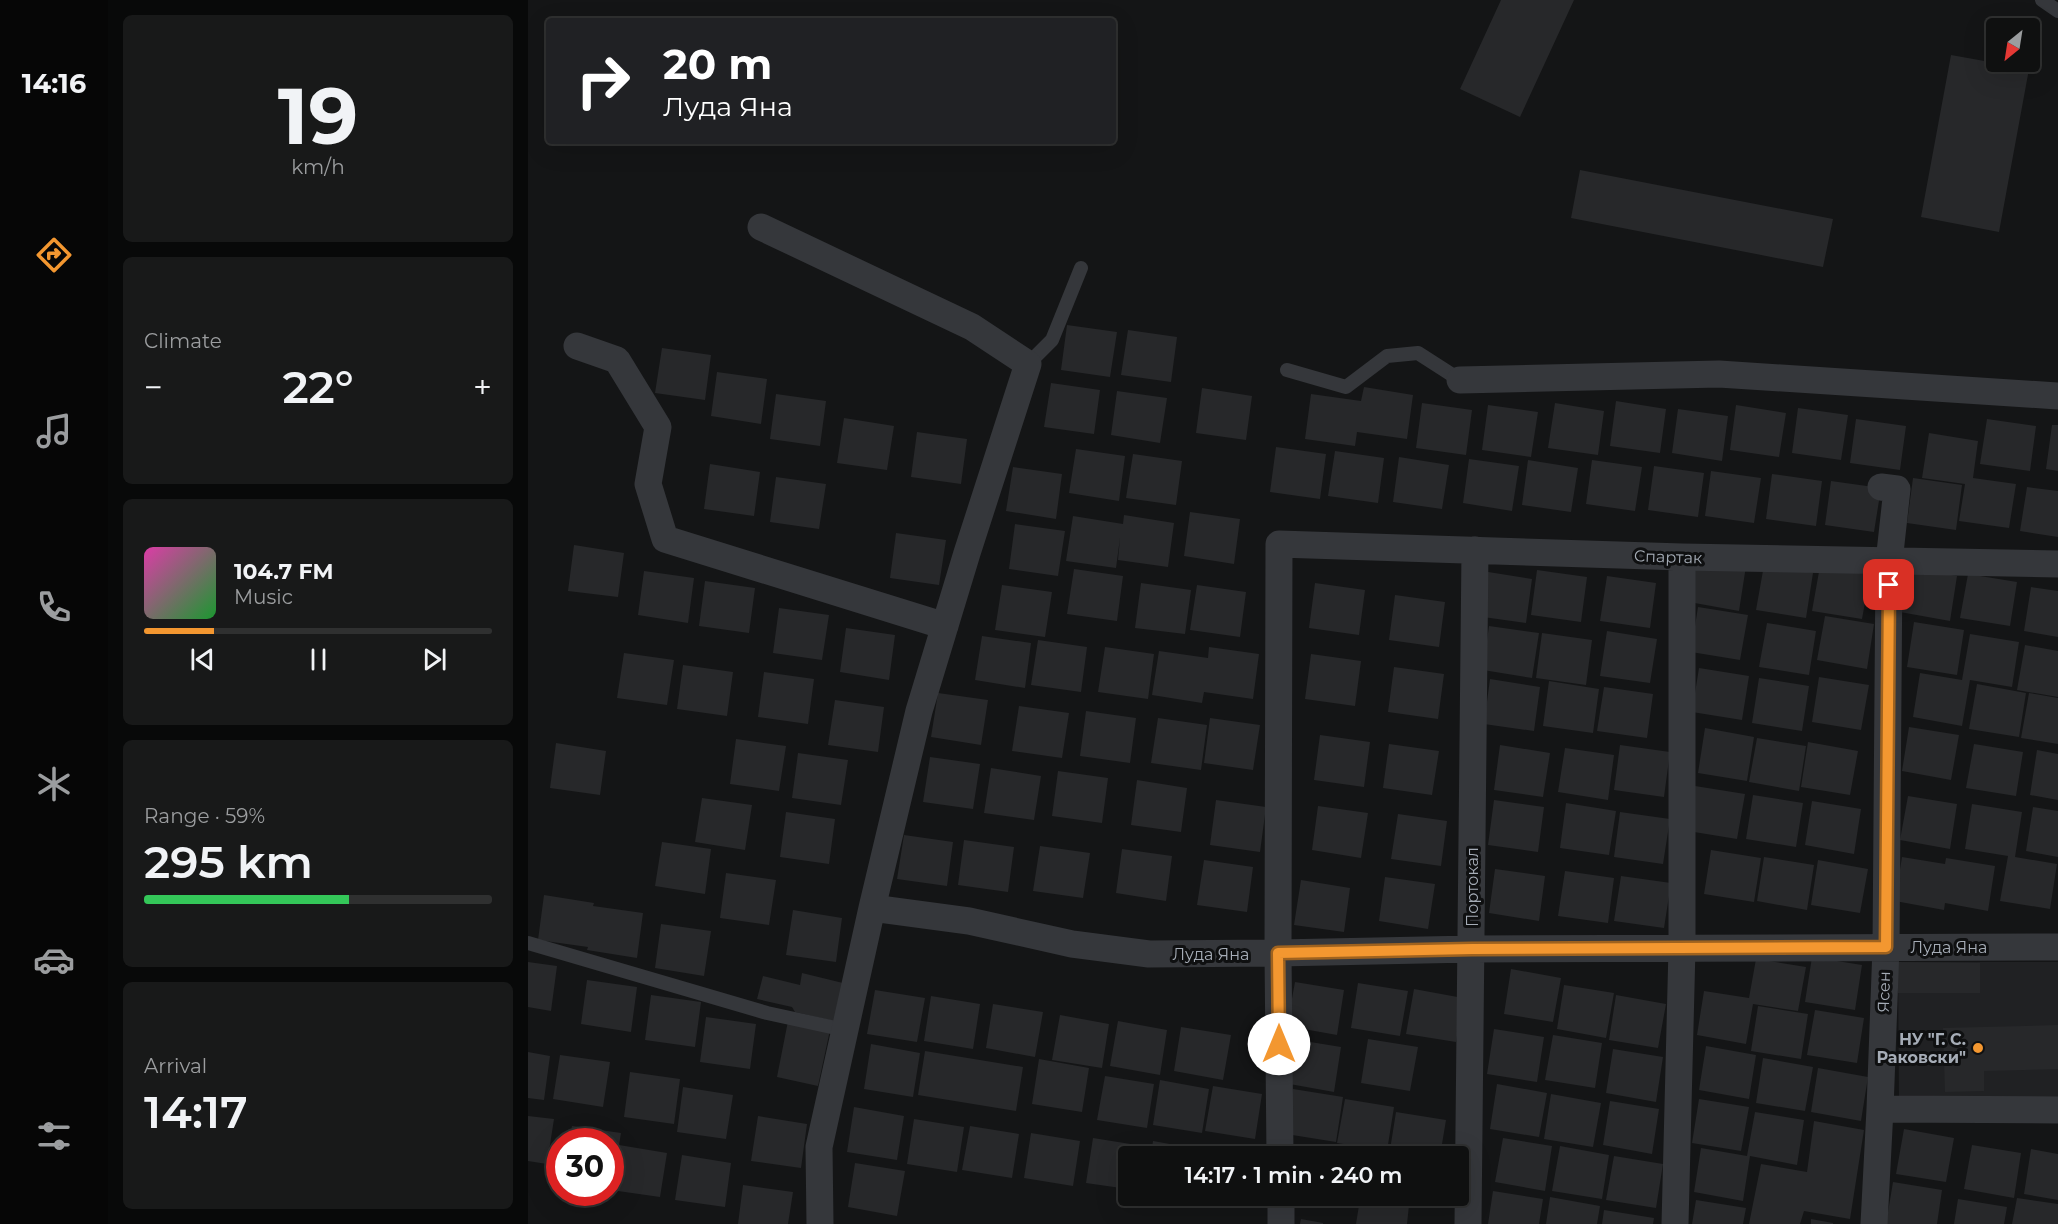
<!DOCTYPE html>
<html lang="en">
<head>
<meta charset="utf-8">
<style>
  body { margin:0; font-family:Montserrat,sans-serif; background:#181919; color:#f1f3f6; height:100vh; display:flex; flex-direction:column; font-size:22px; white-space:nowrap }
  * { box-sizing:border-box; margin:0 }
  p { font-size:20px; color:#9b9d9f }
  .icon { flex:none; width:33px; height:33px; fill:none; stroke:currentColor; stroke-width:2; stroke-linecap:round; stroke-linejoin:round }
  .map { position:relative; flex:1; overflow:hidden }
  .panel { display:flex; flex-direction:column; gap:15px; padding:15px; background:#080909; width:420px }
  .panel>* { flex:none }
  .hud { position:absolute; left:18px; top:18px; width:570px; height:126px; border-radius:6px; box-shadow:0 6px 24px #0002,0 0 0 2px #2f3030; background:#202124; color:#fff; overflow:hidden }
  .needle { width:39px; rotate:210deg }
  .fabs { position:absolute; left:1458px; top:18px; display:grid; gap:12px }
  .fabs a { display:grid; place-items:center; width:54px; height:54px; border-radius:6px; background:#0f1010; box-shadow:0 6px 24px #0002,0 0 0 2px #2f3030; font-size:30px }
  .speed { position:absolute; left:18px; top:1128px; display:flex; gap:12px; font-size:30px; font-weight:700; text-align:center }
  .speed>* { display:grid; place-content:center; width:78px; height:78px; border-radius:50%; background:#0f1010; box-shadow:0 6px 24px #0002,0 0 0 2px #2f3030; line-height:1 }
  .speed .limit { border:9px solid #d22; background:#fff; color:#111 }
  .pin { position:absolute; display:grid; place-items:center; width:51px; height:51px; color:#fff; margin:-26px; border-radius:12px; box-shadow:0 3px 9px #0006 }
  .me { position:absolute; width:66px; margin:-33px; rotate:0deg; stroke-linejoin:round; filter:drop-shadow(0 0 4px #0008) }
  .turn { display:flex; align-items:center; gap:21px; height:126px; padding:0 18px; font-size:27px }
  .turn .icon { width:78px; height:78px; stroke-width:2.5 }
  .turn b { display:block; font-size:42px; line-height:51px }
  .big { font-size:45px; font-weight:600; line-height:1.1 }
  .panel .card { flex:1; display:flex; flex-direction:column; justify-content:center; gap:9px; min-width:0; padding:0 21px; border-radius:9px; background:#181919 }
  .panel .dial { align-items:center; gap:0 }
  .dial b { font-size:78px; line-height:1 }
  .song { display:flex; align-items:center; gap:18px }
  .cover { width:72px; height:72px; border-radius:9px; background:linear-gradient(135deg,hsl(320 70% 55%),hsl(130 70% 35%)) }
  .played { height:6px; border-radius:3px; background:linear-gradient(90deg,#f39730 20%,#2f3030 20%) }
  .keys { display:flex; justify-content:space-around; direction:ltr }
  .heat { display:flex; justify-content:space-between; align-items:center; font-size:33px; direction:ltr }
  .charge { height:9px; border-radius:4px; background:linear-gradient(90deg,#34c759 59%,#2f3030 0) }
  .trip { position:absolute; left:590px; top:1146px; width:351px; height:60px; border-radius:6px; background:#0f1010; box-shadow:0 6px 24px #0002,0 0 0 2px #2f3030; font-weight:600; line-height:60px; text-align:center }
  main { display:flex; flex:1; min-height:0 }
  .dock { display:flex; flex-direction:column; width:108px; justify-content:space-around; align-items:center; background:#060606; color:#9b9d9f }
  .dock .icon { width:42px; height:42px }
  .dock .current { color:#f39730 }
  .dock b { font-size:27px; color:#f1f3f6 }
  .map>svg:first-child { display:block }
  .built { fill:#202123 }
  .building { fill:#27282a }
  .lines { fill:none; stroke-linecap:round; stroke-linejoin:round }
  .service { stroke:#35373b; stroke-width:14 }
  .minor { stroke:#35373b; stroke-width:27 }
  .route-casing { stroke:#9e621f; stroke-width:15 }
  .route { stroke:#f39730; stroke-width:10 }
  .poi-dot { fill:#f39730; stroke:#0f1011; stroke-width:2 }
  .labels { text-anchor:middle; dominant-baseline:central; stroke-width:6; stroke-linejoin:round; paint-order:stroke }
  .street-label { font-size:16px; fill:#a6adb7; stroke:#0f1011 }
  .poi-label { font-size:16px; font-weight:bold; fill:#a6adb7; stroke:#0f1011; text-anchor:end }
</style>
</head>
<body>
<main>
<nav class="dock">
<b>14:16</b>
<svg class="icon current" aria-label="directions" viewBox="0 0 24 24"><path d="M12 3l9 9-9 9-9-9zM9 14v-3h6M13 9l2 2-2 2"/></svg>
<svg class="icon" aria-label="music" viewBox="0 0 24 24"><path d="M9 18V5l10-2v13"/><circle cx="6" cy="18" r="3"/><circle cx="16" cy="16" r="3"/></svg>
<svg class="icon" aria-label="phone" viewBox="0 0 24 24"><path d="M5 4h4l2 5-3 2q2 4 5 5l2-3 5 2v4C11 20 4 13 5 4z"/></svg>
<svg class="icon" aria-label="climate" viewBox="0 0 24 24"><path d="M12 3v18M4 7l16 10M4 17L20 7"/></svg>
<svg class="icon" aria-label="car" viewBox="0 0 24 24"><path d="M5 17H2v-5l4-1 3-4h7l3 4 3 1v5h-3M9 17h6M6 11h13"/><circle cx="7" cy="17" r="2"/><circle cx="17" cy="17" r="2"/></svg>
<svg class="icon" aria-label="filters" viewBox="0 0 24 24"><path d="M4 7h16M4 17h16"/><circle cx="9" cy="7" r="2"/><circle cx="15" cy="17" r="2"/></svg>
</nav>
<section class="panel">
<div class="card dial"><b>19</b><p>km/h</p></div>
<div class="card"><p>Climate</p>
<div class="heat"><a>−</a><b class="big">22°</b><a>+</a></div>
</div>
<div class="card">
<div class="song"><i class="cover"></i><div><b>104.7 FM</b><p>Music</p></div></div>
<div class="played"></div>
<div class="keys"><svg class="icon" aria-label="previous" viewBox="0 0 24 24"><path d="M18 5L8 12l10 7zM5 5v14"/></svg><svg class="icon" aria-label="pause" viewBox="0 0 24 24"><path d="M8 5v14M16 5v14"/></svg><svg class="icon" aria-label="next" viewBox="0 0 24 24"><path d="M6 5l10 7-10 7zM19 5v14"/></svg></div>
</div>
<div class="card"><p>Range · 59%</p><b class="big">295 km</b><div class="charge"></div></div>
<div class="card"><p>Arrival</p><b class="big">14:17</b></div>
</section>
<div class="map">
<svg width="1530" height="1224" viewBox="0 0 1530 1224">
  <rect width="100%" height="100%" fill="#141516"/>
  <!-- built -->
  <path class="built" d="M1370 962H1530V1102L1371 1103Z"/>
  <!-- building -->
  <path class="building" d="M973 0H1046L992 117 932 89Z
    M1423 55 1501 69 1471 232 1393 217Z
    M1052 170 1305 219 1295 267 1043 218Z
    M539 325 589 332 582 377 533 370Z
    M600 330 649 337 643 382 593 375Z
    M134 348 183 355 177 400 127 393Z
    M189 372 239 379 233 424 183 416Z
    M523 383 572 390 566 434 516 427Z
    M836 387 885 395 879 439 829 432 827 446 777 439 783 394 833 401Z
    M674 388 724 396 718 440 668 433Z
    M589 391 639 398 632 443 583 435Z
    M248 394 298 401 292 446 242 439Z
    M1088 401 1138 409 1132 453 1082 446Z
    M894 403 944 410 938 455 888 448Z
    M1027 403 1076 411 1070 455 1020 448Z
    M960 405 1010 412 1003 457 954 450Z
    M1208 405 1258 413 1251 457 1202 450Z
    M1270 408 1320 415 1313 460 1264 453Z
    M1150 409 1200 416 1194 461 1144 453Z
    M316 418 366 426 359 470 309 463Z
    M1328 419 1378 426 1372 470 1322 463Z
    M1459 419 1508 426 1502 471 1452 464Z
    M1524 425H1530V471L1518 469Z
    M389 432 439 439 433 484 383 477Z
    M1401 433 1450 441 1445 478 1488 484 1481 528 1431 521 1437 484 1394 478Z
    M748 447 798 454 792 499 742 492Z
    M548 449 597 456 591 501 541 493Z
    M807 451 856 458 850 503 800 496Z
    M605 454 654 461 648 505 598 498Z
    M871 457 921 465 914 509 865 502Z
    M941 459 991 466 984 511 935 503Z
    M1000 460 1050 468 1043 512 994 505Z
    M1064 460 1114 467 1107 511 1058 504Z
    M182 464 232 472 226 516 176 509Z
    M1126 466 1176 473 1170 517 1120 510Z
    M485 467 534 474 528 519 478 511Z
    M1183 471 1233 478 1226 523 1177 516Z
    M1244 474 1294 481 1288 526 1238 519Z
    M248 477 298 484 291 529 242 522Z
    M1385 478 1434 485 1428 530 1379 523Z
    M1303 481 1353 488 1346 532 1297 525Z
    M1499 487 1530 491V537L1492 531Z
    M662 512 712 519 706 564 656 556Z
    M596 515 646 523 640 567 590 560 592 538 588 568 538 561 545 516 595 524Z
    M487 524 537 531 530 576 481 569Z
    M368 533 418 540 411 585 362 578Z
    M46 545 96 553 90 597 40 591Z
    M1168 558 1218 566 1211 611 1161 602Z
    M1236 565 1285 573 1278 618 1228 610Z
    M1292 566 1342 575 1334 619 1284 611Z
    M1379 568 1429 576 1422 621 1372 612Z
    M546 569 595 576 589 621 539 614Z
    M1009 570 1059 577 1053 622 1003 615Z
    M116 571 166 578 160 623 110 615Z
    M954 571 1004 579 998 623 948 616Z
    M1440 574 1489 582 1482 626 1432 618Z
    M1079 576 1128 583 1122 628 1072 621Z
    M177 581 227 588 221 633 171 626Z
    M613 583 663 590 657 634 607 628Z
    M787 583 837 590 831 635 781 628Z
    M474 585 524 592 517 637 467 630Z
    M669 585 718 592 712 637 662 630Z
    M1503 587 1530 591V637L1496 631Z
    M867 595 917 602 911 647 861 640Z
    M1170 607 1220 615 1212 660 1163 652Z
    M251 608 301 615 294 660 245 653Z
    M1297 616 1346 624 1339 669 1289 660Z
    M1386 622 1436 630 1429 675 1379 667Z
    M1239 623 1288 631 1281 675 1231 667Z
    M961 626 1011 633 1004 678 955 670Z
    M318 628 367 635 361 680 312 672Z
    M1079 631 1129 639 1122 683 1072 676Z
    M1014 633 1064 640 1058 685 1008 678Z
    M1442 634 1491 642 1484 687 1442 680 1434 726 1385 717 1392 673 1434 680Z
    M454 636 503 643 497 688 447 680Z
    M510 640 559 647 553 692 503 685Z
    M1497 645 1530 651V697L1489 690Z
    M577 647 626 654 620 699 570 692Z
    M681 647 731 654 725 699 676 692 674 703 624 695 631 651 680 658Z
    M96 653 146 660 139 705 89 698Z
    M783 654 833 661 827 706 777 699Z
    M155 665 205 672 199 716 149 709Z
    M866 667 916 674 910 719 860 712Z
    M1171 668 1221 676 1214 720 1164 712Z
    M236 672 286 679 280 724 230 717Z
    M1291 677 1341 685 1333 730 1284 722Z
    M1231 678 1281 686 1274 731 1224 723Z
    M962 679 1012 687 1006 731 956 724Z
    M1021 681 1071 689 1065 733 1015 726Z
    M1449 684 1498 693 1491 737 1441 729Z
    M1076 687 1125 694 1119 738 1069 731Z
    M410 693 460 700 453 745 403 737Z
    M1501 693 1530 698V744L1493 738Z
    M307 700 356 707 350 752 300 745Z
    M491 706 541 713 534 758 484 751Z
    M558 711 608 718 602 763 552 756Z
    M630 718 679 725 673 770 623 763Z
    M682 718 732 725 725 770 676 763Z
    M1381 727 1431 735 1423 780 1374 771Z
    M1177 728 1226 737 1219 781 1170 773Z
    M792 735 842 742 836 787 786 780Z
    M1229 738 1278 746 1271 791 1221 782Z
    M208 739 258 746 251 791 202 784Z
    M1280 742 1330 751 1322 795 1273 787Z
    M28 743 78 751 72 795 22 788Z
    M861 744 911 751 904 795 855 788Z
    M1446 744 1495 752 1488 796 1438 788Z
    M972 745 1022 753 1015 797 966 790Z
    M1092 745 1142 752 1136 797 1086 790Z
    M1037 748 1086 755 1080 800 1030 792Z
    M1509 750 1530 754V800L1502 795Z
    M270 753 320 760 313 805 264 798Z
    M402 757 452 764 445 809 395 802Z
    M463 768 513 776 506 820 456 813Z
    M530 771 580 778 574 823 524 816Z
    M609 780 659 788 653 832 603 825Z
    M1167 786 1217 794 1209 839 1160 831Z
    M1225 795 1275 803 1268 847 1218 839Z
    M1380 796 1429 804 1422 849 1372 840Z
    M174 798 224 805 217 850 167 842Z
    M688 800 738 807 732 852 682 845Z
    M966 800 1016 807 1010 852 960 845Z
    M1284 801 1333 809 1326 854 1277 845Z
    M1038 803 1088 811 1081 855 1032 848Z
    M1444 804 1494 812 1487 857 1529 864 1522 909 1472 901 1480 856 1437 849Z
    M790 806 840 813 833 858 784 850Z
    M1505 807 1530 811V857L1498 851Z
    M258 812 307 819 301 864 252 857Z
    M1092 812 1142 819 1135 864 1086 857Z
    M870 814 919 821 913 866 863 859Z
    M376 835 425 842 419 886 369 879Z
    M436 840 486 847 480 892 430 885Z
    M134 842 183 849 177 894 127 886Z
    M512 846 562 853 555 898 505 891Z
    M594 849 644 856 638 901 588 893Z
    M1183 850 1233 858 1226 902 1176 894Z
    M1236 857 1286 865 1279 910 1229 901Z
    M1374 857 1417 864 1418 858 1467 866 1460 911 1417 903 1416 910 1367 901Z
    M676 860 725 867 719 912 669 905Z
    M1290 860 1340 869 1332 913 1283 905Z
    M967 869 1017 876 1011 921 961 913Z
    M1037 871 1086 878 1080 923 1030 916Z
    M198 873 248 880 241 925 192 918Z
    M1093 876 1143 883 1136 928 1086 921Z
    M857 877 907 884 900 929 851 921Z
    M773 880 822 888 816 932 766 925Z
    M16 895 66 903 65 906 115 913 109 958 59 950 60 947 10 940Z
    M265 910 314 918 308 962 258 955Z
    M133 924 183 931 176 976 127 968Z
    M1284 957 1334 965 1327 1010 1277 1002Z
    M1228 959 1278 967 1270 1011 1225 1004 1218 1044 1169 1035 1176 991 1221 998Z
    M0 962 29 966 23 1011 0 1007Z
    M1370 962 1452 963V993H1370Z
    M983 969 1033 978 1025 1022 976 1014Z
    M274 973 319 984 310 1022 267 1012 264 1007 229 999 235 976 272 985Z
    M59 980 109 987 103 1032 53 1024Z
    M767 982 816 990 809 1035 759 1026Z
    M830 983 880 991 872 1036 823 1028Z
    M1036 985 1086 993 1078 1038 1029 1029Z
    M886 989 935 998 928 1042 878 1034Z
    M347 990 397 998 389 1042 339 1034Z
    M123 995 173 1002 167 1047 117 1040Z
    M1088 995 1138 1004 1130 1048 1081 1040Z
    M403 996 452 1004 445 1049 396 1041Z
    M465 1004 515 1012 507 1057 458 1048Z
    M1230 1006 1280 1014 1273 1059 1223 1051Z
    M1287 1010 1336 1018 1329 1063 1279 1055Z
    M532 1015 581 1024 574 1068 524 1060Z
    M178 1017 228 1024 222 1069 172 1062Z
    M260 1021 302 1030 290 1086 249 1077Z
    M590 1021 639 1030 632 1075 582 1066Z
    M1530 1025V1069L1456 1071V1091L1417 1092 1415 1028Z
    M653 1027 703 1035 695 1080 646 1071Z
    M966 1029 1016 1037 1009 1082 959 1074Z
    M1025 1035 1074 1043 1067 1088 1017 1080Z
    M764 1039 813 1047 806 1092 756 1083Z
    M840 1039 890 1047 882 1091 833 1083Z
    M343 1044 392 1053 385 1097 336 1089Z
    M1178 1046 1228 1055 1221 1099 1171 1090Z
    M1085 1049 1135 1057 1128 1102 1078 1093Z
    M397 1051 495 1067 488 1111 390 1095Z
    M0 1052 22 1056 16 1100 0 1098Z
    M32 1055 82 1062 75 1107 25 1099Z
    M1235 1058 1285 1067 1277 1111 1228 1103Z
    M511 1059 561 1068 554 1112 504 1104Z
    M1290 1068 1340 1077 1333 1121 1283 1112Z
    M102 1072 152 1079 146 1124 96 1117Z
    M577 1076 626 1084 619 1128 569 1120Z
    M632 1080 681 1089 674 1133 625 1125Z
    M969 1084 1019 1093 1011 1137 962 1129Z
    M685 1086 734 1094 727 1139 677 1131Z
    M155 1087 205 1095 198 1139 149 1132Z
    M765 1089 815 1097 808 1142 758 1134Z
    M1023 1094 1073 1103 1065 1147 1016 1139Z
    M817 1099 866 1107 859 1151 809 1143Z
    M1171 1099 1221 1107 1213 1151 1164 1143Z
    M1082 1101 1131 1109 1124 1154 1075 1145Z
    M326 1107 376 1116 369 1160 319 1152Z
    M868 1112 918 1120 912 1156H861Z
    M1227 1112 1276 1120 1269 1165 1222 1156 1215 1201 1166 1192 1173 1148 1219 1156Z
    M0 1116 26 1119 19 1164 0 1161Z
    M230 1116 279 1124 273 1168 223 1161Z
    M386 1119 436 1127 429 1172 379 1164Z
    M1286 1121 1336 1130 1322 1219 1276 1211 1272 1224H1221L1233 1164 1279 1172Z
    M44 1126 93 1133 91 1145 139 1153 132 1197 83 1190 85 1177H82V1142H41Z
    M442 1126 491 1134 484 1178 434 1170Z
    M1376 1129 1426 1138 1418 1182 1368 1174Z
    M503 1133 552 1141 545 1186 496 1178Z
    M565 1138 615 1146 613 1156H600V1189L558 1183Z
    M975 1138 1024 1146 1017 1191 967 1182Z
    M625 1141 675 1150 674 1156H623Z
    M1444 1145 1493 1153 1486 1198 1436 1189Z
    M1032 1146 1081 1155 1074 1199 1024 1191Z
    M681 1149 717 1155V1156H679Z
    M1503 1149 1530 1154V1200L1496 1194Z
    M775 1151 801 1155V1156H774Z
    M154 1155 203 1163 197 1207 147 1200Z
    M1086 1156 1135 1164 1128 1208 1078 1200Z
    M327 1163 377 1171 369 1216 320 1207Z
    M1365 1182 1414 1190 1409 1224H1358Z
    M215 1185 265 1192 260 1224H210Z
    M965 1191 1015 1199 1011 1224H960Z
    M691 1196H724L723 1202Z
    M775 1196H818L817 1204Z
    M831 1196H882L879 1224H828L832 1199H830Z
    M1022 1197 1072 1206 1069 1224H1018Z
    M1489 1198 1530 1204V1224H1484Z
    M1430 1199 1479 1207 1476 1224H1426Z
    M1168 1200 1218 1208 1215 1224H1164Z
    M1076 1210 1126 1218 1125 1224H1074Z
    M773 1219 795 1223V1224H772Z
    M1283 1219 1305 1223V1224H1283Z"/>
  <g class="lines">
    <!-- service -->
    <path class="service" d="M1514 0 1530 11
      M500 364 524 340 553 268
      M759 370 818 387 859 356 890 353 932 380
      M0 943 239 1013 317 1030"/>
    <!-- minor -->
    <path class="minor" d="M233 227 444 327 500 364 439 553 391 711 344 908 291 1147 292 1224
      M49 346 89 360 130 427 120 484 137 539 417 626
      M932 380 1191 374 1530 396
      M344 908 441 921 544 944 621 954 750 953 944 949 1530 947
      M1352 1109 1530 1110
      M752 1156 750 953 751 544 1154 557 1530 564
      M753 1196V1224
      M940 1224 947 550
      M1147 1224 1154 948V557
      M1346 1224 1352 1109 1358 947 1361 562 1369 489 1353 487"/>
  </g>
  <g class="lines">
    <!-- route casing -->
    <g class="route-casing">
      <path id="route" d="M751 1044 750 953 944 949 1358 947 1361 585"/>
    </g>
    <!-- route -->
    <use href="#route" class="route"/>
  </g>
  <!-- markers -->
  <circle class="poi-dot" cx="1450" cy="1048" r="6"/>
  <g class="labels">
    <!-- street labels -->
    <g class="street-label">
      <text transform="translate(1140 557) rotate(2)">Спартак</text>
      <text transform="translate(944 887) rotate(-90)">Портокал</text>
      <text x="1421" y="947">Луда Яна</text>
      <text x="683" y="954">Луда Яна</text>
      <text transform="translate(1356 992) rotate(-88)">Ясен</text>
    </g>
    <!-- poi labels -->
    <g class="poi-label">
      <text x="1438" y="1039">НУ "Г. С.<tspan x="1438" dy="18">Раковски"</tspan></text>
    </g>
  </g>
</svg>
<div class="fabs">
<a><svg class="needle" viewBox="-14 -14 28 28"><path d="M0-13l5 13h-10z" fill="#e53935"/><path d="M0 13l5-13h-10z" fill="#9b9d9f"/></svg></a>
</div>
<div class="speed"><div class="limit">30</div></div>
<div class="pin" style="left:1361px;top:585px;background:#d93025"><svg class="icon" aria-label="arrive" viewBox="0 0 24 24"><path d="M6 21V4h12l-3 4 3 4H6"/></svg></div>
<svg class="me" style="left:751px;top:1044px" viewBox="-20 -20 40 40"><circle r="19" fill="#fff"/><path d="M0-13L10 11 0 6-10 11z" fill="#f39730"/></svg>
<div class="trip">14:17 · 1 min · 240 m</div>
<div class="hud">
<div class="turn"><svg class="icon" aria-label="right" viewBox="0 0 24 24"><path d="M7 20v-9h11M14 6l5 5-5 5"/></svg><div><b>20 m</b>Луда Яна</div></div>
</div>
</div>
</main>
</body>
</html>
